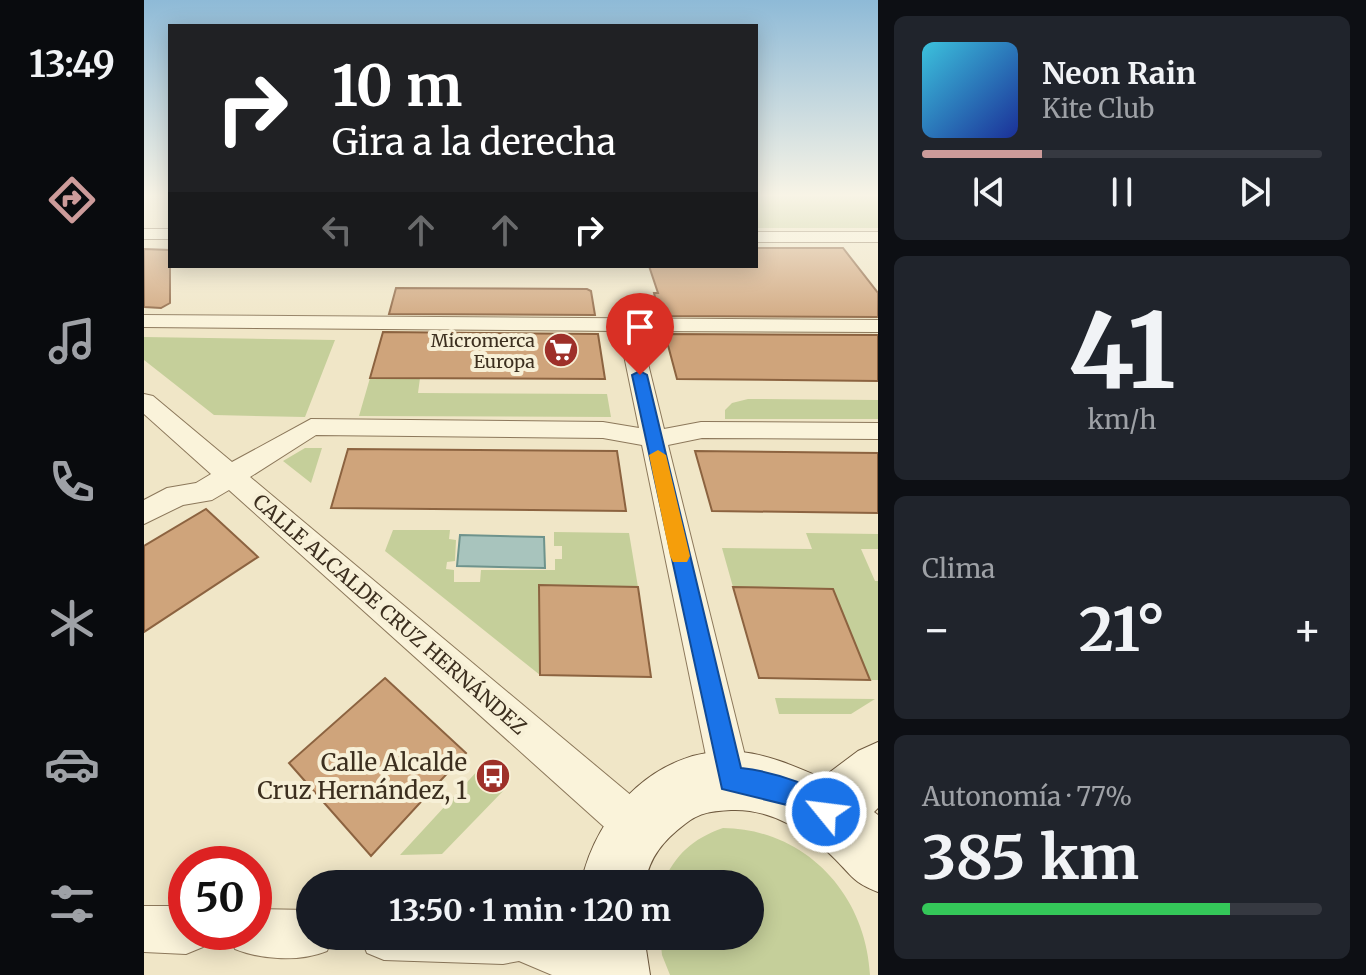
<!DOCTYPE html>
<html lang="es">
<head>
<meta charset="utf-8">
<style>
  body { margin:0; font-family:Merriweather,serif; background:#20242c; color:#f1f3f6; height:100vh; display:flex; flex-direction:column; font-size:30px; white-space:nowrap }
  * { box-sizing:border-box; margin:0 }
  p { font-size:26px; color:#9ea1a6 }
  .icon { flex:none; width:44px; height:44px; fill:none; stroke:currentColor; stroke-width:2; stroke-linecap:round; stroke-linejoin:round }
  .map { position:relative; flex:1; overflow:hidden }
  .panel { display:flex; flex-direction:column; gap:16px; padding:16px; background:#0d0f14; width:488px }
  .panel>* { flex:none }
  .top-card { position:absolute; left:24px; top:24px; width:590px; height:244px; border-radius:0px; box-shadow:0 4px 20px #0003; background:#202124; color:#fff; overflow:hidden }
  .speed { position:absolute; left:24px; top:846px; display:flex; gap:16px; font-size:40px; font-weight:700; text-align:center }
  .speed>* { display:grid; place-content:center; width:104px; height:104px; border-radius:50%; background:#171b24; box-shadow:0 4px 20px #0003; line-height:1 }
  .speed .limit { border:12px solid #d22; background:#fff; color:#111 }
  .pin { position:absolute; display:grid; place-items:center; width:68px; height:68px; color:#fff; margin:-82px -34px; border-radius:50% 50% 50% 0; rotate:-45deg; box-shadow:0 0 8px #0007 }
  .pin .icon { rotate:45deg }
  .me { position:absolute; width:88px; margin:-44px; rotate:299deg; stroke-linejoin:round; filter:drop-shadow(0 0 6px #0008) }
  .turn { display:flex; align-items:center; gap:28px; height:168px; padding:0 32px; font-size:36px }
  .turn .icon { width:104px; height:104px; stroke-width:2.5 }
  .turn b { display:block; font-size:56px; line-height:68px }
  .lanes { display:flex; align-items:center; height:76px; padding:0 32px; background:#0003; justify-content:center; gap:40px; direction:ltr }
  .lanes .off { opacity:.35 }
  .big { font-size:60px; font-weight:700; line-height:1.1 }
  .panel .card { flex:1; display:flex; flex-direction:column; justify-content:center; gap:12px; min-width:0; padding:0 28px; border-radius:12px; background:#20242c }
  .panel .dial { align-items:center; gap:0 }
  .dial b { font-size:104px; line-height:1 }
  .song { display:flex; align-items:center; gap:24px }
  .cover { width:96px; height:96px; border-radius:12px; background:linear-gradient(135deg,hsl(190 70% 55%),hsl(230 70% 35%)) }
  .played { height:8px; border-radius:4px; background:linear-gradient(90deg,#cc9b9a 30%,#363941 30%) }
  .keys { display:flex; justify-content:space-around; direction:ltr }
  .heat { display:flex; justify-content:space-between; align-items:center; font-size:44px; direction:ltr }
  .charge { height:12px; border-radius:6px; background:linear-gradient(90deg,#34c759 77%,#363941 0) }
  .trip { position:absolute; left:152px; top:870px; width:468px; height:80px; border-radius:40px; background:#171b24; box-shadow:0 4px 20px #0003; font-weight:700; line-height:80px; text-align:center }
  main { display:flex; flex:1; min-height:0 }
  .tab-bar { display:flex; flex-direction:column; width:144px; justify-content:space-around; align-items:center; background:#090b0e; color:#9ea1a6 }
  .tab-bar .icon { width:56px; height:56px }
  .tab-bar .on { color:#cc9b9a }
  .tab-bar b { font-size:36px; color:#f1f3f6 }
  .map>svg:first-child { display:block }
  .green { fill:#c5cf9a }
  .water { fill:#a8c4bd; stroke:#6e938c; stroke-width:2 }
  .building { fill:#cfa47b; stroke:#8c6340; stroke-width:2 }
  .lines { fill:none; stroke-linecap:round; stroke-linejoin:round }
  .street-casing { stroke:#8c785b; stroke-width:2 }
  .secondary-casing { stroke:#6e593e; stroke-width:2 }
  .street { fill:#faf3da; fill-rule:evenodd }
  .secondary { fill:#faf3da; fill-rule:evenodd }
  .route { fill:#1a73e8; stroke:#114b97; stroke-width:2 }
  .slow { fill:#f59e0b }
  .labels { text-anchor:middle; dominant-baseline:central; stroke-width:8; stroke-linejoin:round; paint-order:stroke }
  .far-poi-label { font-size:18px; fill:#3c2f1f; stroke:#f7f0d7; text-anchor:end }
  .street-label { font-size:20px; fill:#3c2f1f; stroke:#f7f0d7 }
  .near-poi-label { font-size:24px; fill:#3c2f1f; stroke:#f7f0d7; text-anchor:end }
</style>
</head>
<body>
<main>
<nav class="tab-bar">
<b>13:49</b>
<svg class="icon on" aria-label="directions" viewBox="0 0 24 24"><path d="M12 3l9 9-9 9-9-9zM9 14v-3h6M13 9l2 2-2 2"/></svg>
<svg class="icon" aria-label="music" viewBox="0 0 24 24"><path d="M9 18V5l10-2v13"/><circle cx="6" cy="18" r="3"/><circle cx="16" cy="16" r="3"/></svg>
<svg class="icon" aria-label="phone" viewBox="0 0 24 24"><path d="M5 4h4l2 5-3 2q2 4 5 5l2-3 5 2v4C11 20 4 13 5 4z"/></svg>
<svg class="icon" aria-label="climate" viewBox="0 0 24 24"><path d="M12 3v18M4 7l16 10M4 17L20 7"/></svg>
<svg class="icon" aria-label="car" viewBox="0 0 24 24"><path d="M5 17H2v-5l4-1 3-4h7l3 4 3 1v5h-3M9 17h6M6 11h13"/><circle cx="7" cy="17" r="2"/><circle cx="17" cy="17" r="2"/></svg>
<svg class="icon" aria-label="filters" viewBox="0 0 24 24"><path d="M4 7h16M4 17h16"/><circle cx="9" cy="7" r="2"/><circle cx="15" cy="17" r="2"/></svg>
</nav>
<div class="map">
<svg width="734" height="975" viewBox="0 0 734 975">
  <rect width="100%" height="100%" fill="#f0e6c7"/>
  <!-- green -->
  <path class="green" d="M612 194H734V228H612Z
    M0 337 191 340 161 417 70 415 0 360Z
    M226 378H276L274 393 463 394 467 417 215 416Z
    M604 399 734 400V419H581V410L588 403Z
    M161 448H178L167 483 139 461Z
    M249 530H306L305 539 312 540 311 561 303 562 302 569 310 570V582H336L337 570H411V559H418V546H410V532L485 533 494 587 395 585 396 675 241 551Z
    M662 533 734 534V549H717L731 581H734V680H726L689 589 589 587 578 548 668 549Z
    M631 698 731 699 707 714H635Z
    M337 767 360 790 298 854 256 855Z
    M579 828C661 829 722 894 726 975H526L518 955 516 936H606V884H518C532 854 548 839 579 828Z"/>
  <!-- water -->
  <path class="water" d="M316 535 400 537 401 568 313 566Z"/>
  <!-- building -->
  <path class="building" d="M612 248H699L734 293V317L516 316 510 293H514L505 266H612Z
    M0 249 26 250V303L17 308 0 307Z
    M252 288 443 289 447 291 451 315 245 314Z
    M239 332 454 334 461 379 226 378Z
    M521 334 734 335V381L533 379Z
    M204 449 473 451 482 511 187 508Z
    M551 451 734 453V513L568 511Z
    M62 509 114 557 0 632V546Z
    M395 585 494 587 507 677 396 675Z
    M589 587 689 589 726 680 615 678Z
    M241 678 322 753 227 856 145 763Z"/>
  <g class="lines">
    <!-- street casing -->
    <g class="street-casing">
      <path id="street" d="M0 229H26V239H0Z
        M612 232H734V242H612Z
        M0 315 734 320V332L496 331 520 429 557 422 734 423V439L558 438 524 445 607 780 601 794 587 800 573 794 567 780 498 445 459 438 172 435 106 477 507 812 513 827 507 842 492 848 477 842 85 490 68 500 39 505 0 524V500L23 488 52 483 67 474 0 414V394L9 396 88 462 167 419 459 422 495 428 475 331 0 327Z
        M0 906H42V932H65L59 947 42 954 0 952Z
        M110 909 166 910V936H189L183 951C156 962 118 960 91 949L84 932H110Z
        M216 936H430L483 958 490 975H408L375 961 359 964 240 960 223 953Z"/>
    </g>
    <!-- secondary casing -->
    <g class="secondary-casing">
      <path id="secondary" d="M734 742V808L730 812 734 815V892C709 882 709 877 691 859 665 832 626 808 587 810 569 811 556 812 541 824 520 840 505 857 501 884H437C452 810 517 744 597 752 626 755 652 767 678 778L714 751Z
        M432 936H500L506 975H436Z"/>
    </g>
    <!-- street -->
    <use href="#street" class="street"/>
    <!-- secondary -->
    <use href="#secondary" class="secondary"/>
  </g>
  <!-- sky -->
  <linearGradient id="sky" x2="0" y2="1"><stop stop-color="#8ebad7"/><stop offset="0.59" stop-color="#f8f4e6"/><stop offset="1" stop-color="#f8f4e6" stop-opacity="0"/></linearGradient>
  <rect width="734" height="331" fill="url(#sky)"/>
  <!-- route -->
  <path class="route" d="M496 371 503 375 597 768C624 771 684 786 695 812L691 822 682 826 643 805 578 789 488 375Z"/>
  <!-- slow -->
  <path class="slow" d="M514 450 522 455 546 556 543 562H529L526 556 505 455Z"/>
  <!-- icons -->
  <defs>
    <g id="supermarket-disc" transform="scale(1.8)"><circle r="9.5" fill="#9e3029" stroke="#f7f0d7"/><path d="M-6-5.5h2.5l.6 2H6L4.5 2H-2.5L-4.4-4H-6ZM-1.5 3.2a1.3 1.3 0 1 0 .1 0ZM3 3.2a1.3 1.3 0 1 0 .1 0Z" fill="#fff"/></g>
    <g id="bus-disc" transform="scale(1.8)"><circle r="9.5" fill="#9e3029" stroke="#f7f0d7"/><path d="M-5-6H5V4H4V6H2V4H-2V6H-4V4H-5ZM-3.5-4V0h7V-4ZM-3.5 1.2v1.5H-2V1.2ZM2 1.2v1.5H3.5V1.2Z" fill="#fff"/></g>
  </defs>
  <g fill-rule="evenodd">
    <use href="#supermarket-disc" x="417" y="350"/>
    <use href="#bus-disc" x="349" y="776"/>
  </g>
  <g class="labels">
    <!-- far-poi labels -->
    <g class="far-poi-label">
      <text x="391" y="340">Micromerca<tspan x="391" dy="21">Europa</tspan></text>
    </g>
    <!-- street labels -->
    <g class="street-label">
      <text transform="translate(246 614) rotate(41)">CALLE ALCALDE CRUZ HERNÁNDEZ</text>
    </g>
    <!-- near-poi labels -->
    <g class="near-poi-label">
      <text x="323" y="762">Calle Alcalde<tspan x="323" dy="28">Cruz Hernández, 1</tspan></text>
    </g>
  </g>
</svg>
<div class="speed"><div class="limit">50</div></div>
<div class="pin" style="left:496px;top:375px;background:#d93025"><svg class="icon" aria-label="arrive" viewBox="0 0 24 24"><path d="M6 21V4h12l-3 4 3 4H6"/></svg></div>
<svg class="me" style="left:682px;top:812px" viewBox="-20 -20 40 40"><circle r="17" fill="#1a73e8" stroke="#fff" stroke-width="3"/><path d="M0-11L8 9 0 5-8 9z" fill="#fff"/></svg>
<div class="trip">13:50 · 1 min · 120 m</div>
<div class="top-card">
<div class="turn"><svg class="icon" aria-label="right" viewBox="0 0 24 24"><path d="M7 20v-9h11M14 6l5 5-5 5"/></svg><div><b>10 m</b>Gira a la derecha</div></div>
<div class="lanes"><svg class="icon off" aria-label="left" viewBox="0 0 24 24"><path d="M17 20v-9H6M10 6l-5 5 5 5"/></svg><svg class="icon off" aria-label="ahead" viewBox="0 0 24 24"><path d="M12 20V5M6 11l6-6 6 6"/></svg><svg class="icon off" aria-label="ahead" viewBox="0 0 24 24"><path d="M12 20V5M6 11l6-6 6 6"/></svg><svg class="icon" aria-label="right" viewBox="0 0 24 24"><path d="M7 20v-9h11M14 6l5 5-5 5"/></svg></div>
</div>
</div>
<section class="panel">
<div class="card">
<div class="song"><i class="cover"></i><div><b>Neon Rain</b><p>Kite Club</p></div></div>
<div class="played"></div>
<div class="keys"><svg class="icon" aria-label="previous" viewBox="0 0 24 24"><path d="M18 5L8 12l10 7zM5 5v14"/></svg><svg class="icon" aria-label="pause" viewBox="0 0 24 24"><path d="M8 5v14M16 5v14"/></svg><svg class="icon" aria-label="next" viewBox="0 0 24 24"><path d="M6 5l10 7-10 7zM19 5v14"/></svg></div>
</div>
<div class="card dial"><b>41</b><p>km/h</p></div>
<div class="card"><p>Clima</p>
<div class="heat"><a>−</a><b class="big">21°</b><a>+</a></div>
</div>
<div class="card"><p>Autonomía · 77%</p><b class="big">385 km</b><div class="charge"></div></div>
</section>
</main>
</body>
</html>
